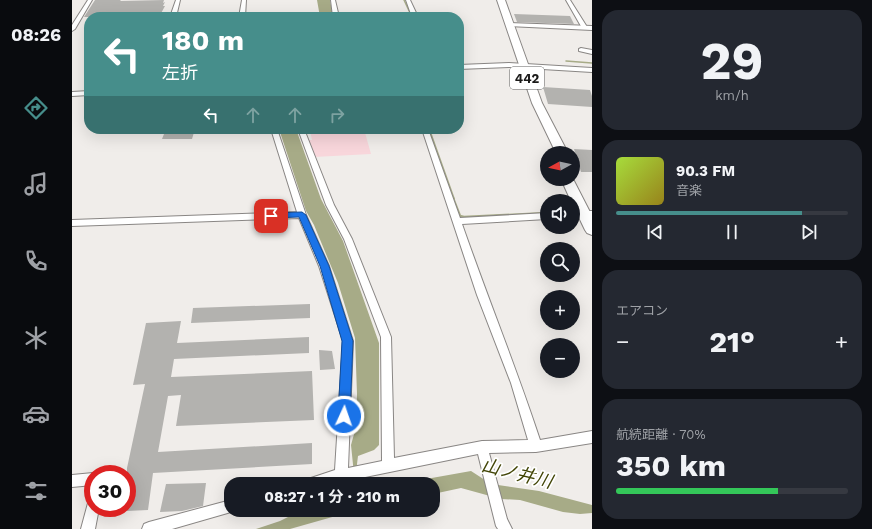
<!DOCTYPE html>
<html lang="ja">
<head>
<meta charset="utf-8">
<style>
  body { margin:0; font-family:"Work Sans","Noto Sans JP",sans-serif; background:#242831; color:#f1f3f6; height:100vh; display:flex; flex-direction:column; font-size:15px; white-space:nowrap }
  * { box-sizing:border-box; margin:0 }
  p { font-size:13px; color:#9ea1a6 }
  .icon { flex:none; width:22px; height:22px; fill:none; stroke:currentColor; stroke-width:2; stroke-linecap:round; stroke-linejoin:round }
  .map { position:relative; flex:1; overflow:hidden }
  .sheet { display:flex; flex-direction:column; gap:10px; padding:10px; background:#0d0f14; width:280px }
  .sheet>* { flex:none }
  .guide { position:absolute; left:12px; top:12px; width:380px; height:122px; border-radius:16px; box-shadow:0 4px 16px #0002; background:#468e8b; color:#fff; overflow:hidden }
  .needle { width:26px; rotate:262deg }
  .tools { position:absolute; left:468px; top:146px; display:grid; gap:8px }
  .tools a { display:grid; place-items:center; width:40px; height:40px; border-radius:50%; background:#171b24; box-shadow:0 4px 16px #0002; font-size:20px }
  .speed { position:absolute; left:12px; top:465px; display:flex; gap:8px; font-size:20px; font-weight:700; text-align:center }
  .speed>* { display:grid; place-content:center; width:52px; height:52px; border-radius:50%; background:#171b24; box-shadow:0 4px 16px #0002; line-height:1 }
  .speed .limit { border:6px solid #d22; background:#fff; color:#111 }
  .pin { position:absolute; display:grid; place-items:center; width:34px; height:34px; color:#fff; margin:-17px; border-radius:8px; box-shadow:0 2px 6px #0006 }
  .me { position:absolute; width:44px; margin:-22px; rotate:3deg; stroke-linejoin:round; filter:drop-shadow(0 0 3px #0008) }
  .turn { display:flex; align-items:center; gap:14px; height:84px; padding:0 12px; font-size:18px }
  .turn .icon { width:52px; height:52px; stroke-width:2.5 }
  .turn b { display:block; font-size:28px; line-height:34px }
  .lanes { display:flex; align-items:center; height:38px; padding:0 12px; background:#0003; justify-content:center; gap:20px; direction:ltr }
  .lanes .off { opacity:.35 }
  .big { font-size:30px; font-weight:700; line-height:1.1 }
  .sheet .widget { flex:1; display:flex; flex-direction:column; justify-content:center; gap:6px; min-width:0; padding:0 14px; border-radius:16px; background:#242831 }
  .sheet .dial { align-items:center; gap:0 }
  .dial b { font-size:52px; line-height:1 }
  .song { display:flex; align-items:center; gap:12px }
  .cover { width:48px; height:48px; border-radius:6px; background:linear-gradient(135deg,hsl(80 70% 55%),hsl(50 70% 35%)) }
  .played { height:4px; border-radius:2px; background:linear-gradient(90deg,#468e8b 80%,#363941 80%) }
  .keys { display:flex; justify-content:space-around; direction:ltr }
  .heat { display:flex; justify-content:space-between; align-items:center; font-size:22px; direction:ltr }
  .charge { height:6px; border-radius:3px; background:linear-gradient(90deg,#34c759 70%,#363941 0) }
  .trip { position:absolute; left:152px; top:477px; width:216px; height:40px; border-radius:16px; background:#171b24; box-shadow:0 4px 16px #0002; font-weight:700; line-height:40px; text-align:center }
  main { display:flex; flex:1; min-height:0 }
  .tabs { display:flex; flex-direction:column; width:72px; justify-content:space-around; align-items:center; background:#090b0e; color:#9ea1a6 }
  .tabs .icon { width:28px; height:28px }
  .tabs .current { color:#468e8b }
  .tabs b { font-size:18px; color:#f1f3f6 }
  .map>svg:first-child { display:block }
  .green { fill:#f8d6db }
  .water { fill:#a7ab87 }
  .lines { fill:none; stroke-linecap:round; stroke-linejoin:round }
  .stream-far2 { stroke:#a7ab87; stroke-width:1.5 }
  .stream-far1 { stroke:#a7ab87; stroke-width:2 }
  .stream { stroke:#a7ab87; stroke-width:2.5 }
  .building { fill:#b3b2af }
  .minor-casing { stroke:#898684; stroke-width:2 }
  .tertiary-casing { stroke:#898684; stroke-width:2 }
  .trunk-casing { stroke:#898684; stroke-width:2 }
  .minor { fill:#fff; fill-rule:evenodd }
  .tertiary { fill:#fff; fill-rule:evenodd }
  .trunk { fill:#fff; fill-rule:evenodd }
  .route { fill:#1a73e8; stroke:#114b97 }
  .labels { text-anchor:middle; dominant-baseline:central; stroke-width:3.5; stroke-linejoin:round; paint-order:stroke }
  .shield { fill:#fff; stroke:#5f5f5e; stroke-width:1 }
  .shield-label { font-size:13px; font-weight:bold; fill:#1b1a19 }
  .near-water-label { font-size:18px; font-style:italic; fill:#424506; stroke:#fff }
</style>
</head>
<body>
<main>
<nav class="tabs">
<b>08:26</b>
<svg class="icon current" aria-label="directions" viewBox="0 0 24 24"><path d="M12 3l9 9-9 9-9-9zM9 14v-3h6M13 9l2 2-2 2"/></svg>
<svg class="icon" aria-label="music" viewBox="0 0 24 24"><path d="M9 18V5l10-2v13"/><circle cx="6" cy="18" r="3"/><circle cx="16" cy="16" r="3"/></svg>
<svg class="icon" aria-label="phone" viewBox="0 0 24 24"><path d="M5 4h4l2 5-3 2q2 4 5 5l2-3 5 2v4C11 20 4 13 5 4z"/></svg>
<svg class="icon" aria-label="climate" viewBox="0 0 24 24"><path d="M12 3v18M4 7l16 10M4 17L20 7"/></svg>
<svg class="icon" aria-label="car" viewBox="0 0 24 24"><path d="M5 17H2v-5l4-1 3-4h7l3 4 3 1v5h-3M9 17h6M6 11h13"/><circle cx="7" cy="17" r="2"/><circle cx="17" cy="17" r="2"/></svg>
<svg class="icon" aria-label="filters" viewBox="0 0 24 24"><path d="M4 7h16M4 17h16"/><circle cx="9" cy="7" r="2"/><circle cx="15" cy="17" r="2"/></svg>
</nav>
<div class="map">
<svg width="520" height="529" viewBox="0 0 520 529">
  <rect width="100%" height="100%" fill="#f0edea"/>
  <!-- green -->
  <path class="green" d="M259 129H292L299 154 242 157 235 140H240L238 130Z"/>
  <!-- water -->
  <path class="water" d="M245 0H258L261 17H248Z
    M207 129H224L249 199 271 241 307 343V445L302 450 286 456 285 464 287 484H283L279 445 284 427 285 394 283 338 266 283 242 225 234 211Z
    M399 471 416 482 426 485 467 491 520 505V513L508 514 491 512 448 500 429 499 389 488 361 494V484H326Z
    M230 510H285L218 529H184L208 521Z"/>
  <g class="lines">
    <!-- stream-far2 -->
    <path class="stream-far2" d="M332 0 340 17
      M494 61 520 63"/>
    <!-- stream-far1 -->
    <path class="stream-far1" d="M357 129 382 199"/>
    <!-- stream -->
    <path class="stream" d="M381 198 388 216 392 217 475 213"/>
  </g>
  <!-- building -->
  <path class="building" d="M23 0H49L48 1 92 0 91 3 93 2 91 6H93L87 17H12Z
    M442 14 498 16 502 24 445 22Z
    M471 87 518 90 520 96V107L476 104Z
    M94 129H123L120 139H90Z
    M502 149 520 150V172H509Z
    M238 304V318L119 323 121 308Z
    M109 321 105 343 237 337V353L102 359 99 377 240 371 242 420 104 426 109 395 96 396 86 452 240 443V464L81 473 76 510 55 511V468L73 384 61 385 74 323Z
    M247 350 260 351 263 369 248 370Z
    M134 483 131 506 110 511 88 512 94 484Z"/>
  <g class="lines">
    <!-- minor casing -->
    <g class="minor-casing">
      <path id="minor" d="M16 0H20L3 29 0 31V25Z
        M104 0H108L104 17H98Z
        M170 0H174L173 17H167Z
        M259 0H263L267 17H261Z
        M334 0H338L346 17H340Z
        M494 0H498L515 27 514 28H510Z
        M509 48 520 50V54L507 51V49Z
        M437 63 520 68V72L437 67 387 69V65Z
        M17 91V95L0 96V92Z
        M199 129H205L234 215 257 266 281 341 276 468 310 461 309 337 272 239 254 205 226 129H232L262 205 280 239 319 337 322 458 410 441 456 440 439 383 405 295 350 129H356L388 218 475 213V219L390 224C415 296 444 367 468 440L520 431V443L464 452 417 453 435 519 440 529H426L424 526 406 454 259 484H231L233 480 263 470 271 341 247 266 227 218 0 226V220L225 212Z
        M501 211H520V217H501Z
        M21 473 24 474H21V485L0 487V475Z
        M159 500V510H164L159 512 100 529H70L72 524 77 522Z
        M21 502V508H27L23 529H9L16 503Z"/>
    </g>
    <!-- tertiary casing -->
    <g class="tertiary-casing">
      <path id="tertiary" d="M437 23 520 26V30L435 26 434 25Z"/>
    </g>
    <!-- trunk casing -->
    <g class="trunk-casing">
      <path id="trunk" d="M425 0H433L470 103 496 153H484L460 103Z
        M489 179H501L520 216V235L515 233 513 230 501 205V201H499Z"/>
    </g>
    <!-- minor -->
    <use href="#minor" class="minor"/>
    <!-- tertiary -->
    <use href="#tertiary" class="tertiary"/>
    <!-- trunk -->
    <use href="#trunk" class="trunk"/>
  </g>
  <!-- route -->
  <path class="route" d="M230 212 234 215 257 266 281 341 278 416 276 419 272 421 268 419 266 416 270 341 248 266 227 217 199 218 195 216 199 213Z"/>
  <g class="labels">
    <!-- shield labels -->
    <rect class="shield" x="438" y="67" width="34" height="22" rx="3"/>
    <g class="shield-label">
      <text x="455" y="78">442</text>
    </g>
    <!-- near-water labels -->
    <g class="near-water-label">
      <text transform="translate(445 473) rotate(14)">山ノ井川</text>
    </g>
  </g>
</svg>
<div class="tools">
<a><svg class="needle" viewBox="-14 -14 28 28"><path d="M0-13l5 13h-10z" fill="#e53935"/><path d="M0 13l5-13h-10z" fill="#9ea1a6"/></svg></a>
<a><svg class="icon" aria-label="sound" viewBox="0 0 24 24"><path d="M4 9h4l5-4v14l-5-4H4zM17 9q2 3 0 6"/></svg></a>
<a><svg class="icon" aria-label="search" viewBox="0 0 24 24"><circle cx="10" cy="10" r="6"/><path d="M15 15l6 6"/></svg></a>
<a>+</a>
<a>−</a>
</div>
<div class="speed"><div class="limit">30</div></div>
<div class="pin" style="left:199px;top:216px;background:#d93025"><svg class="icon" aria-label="arrive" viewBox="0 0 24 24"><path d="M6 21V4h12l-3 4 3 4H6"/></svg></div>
<svg class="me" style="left:272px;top:416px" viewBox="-20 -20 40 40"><circle r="17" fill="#1a73e8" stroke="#fff" stroke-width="3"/><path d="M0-11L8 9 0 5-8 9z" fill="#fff"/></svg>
<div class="trip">08:27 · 1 分 · 210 m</div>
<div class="guide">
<div class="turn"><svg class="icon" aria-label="left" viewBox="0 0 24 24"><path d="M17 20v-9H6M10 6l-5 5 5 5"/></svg><div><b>180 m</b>左折</div></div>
<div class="lanes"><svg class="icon" aria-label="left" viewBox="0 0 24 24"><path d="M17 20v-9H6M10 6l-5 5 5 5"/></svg><svg class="icon off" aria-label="ahead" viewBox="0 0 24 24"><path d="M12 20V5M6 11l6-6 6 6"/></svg><svg class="icon off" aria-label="ahead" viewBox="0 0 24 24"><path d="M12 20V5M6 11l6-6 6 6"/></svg><svg class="icon off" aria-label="right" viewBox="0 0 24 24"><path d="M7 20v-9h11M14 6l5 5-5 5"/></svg></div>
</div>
</div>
<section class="sheet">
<div class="widget dial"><b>29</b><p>km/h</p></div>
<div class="widget">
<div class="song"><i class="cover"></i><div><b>90.3 FM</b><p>音楽</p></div></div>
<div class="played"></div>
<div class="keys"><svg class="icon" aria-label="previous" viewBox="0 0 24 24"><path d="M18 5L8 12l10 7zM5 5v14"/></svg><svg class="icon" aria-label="pause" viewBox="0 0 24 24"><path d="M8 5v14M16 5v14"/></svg><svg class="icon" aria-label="next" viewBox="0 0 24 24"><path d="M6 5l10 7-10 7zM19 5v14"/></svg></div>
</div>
<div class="widget"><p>エアコン</p>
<div class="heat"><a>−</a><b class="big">21°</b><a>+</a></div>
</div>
<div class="widget"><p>航続距離 · 70%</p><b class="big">350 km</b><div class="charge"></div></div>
</section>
</main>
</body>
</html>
